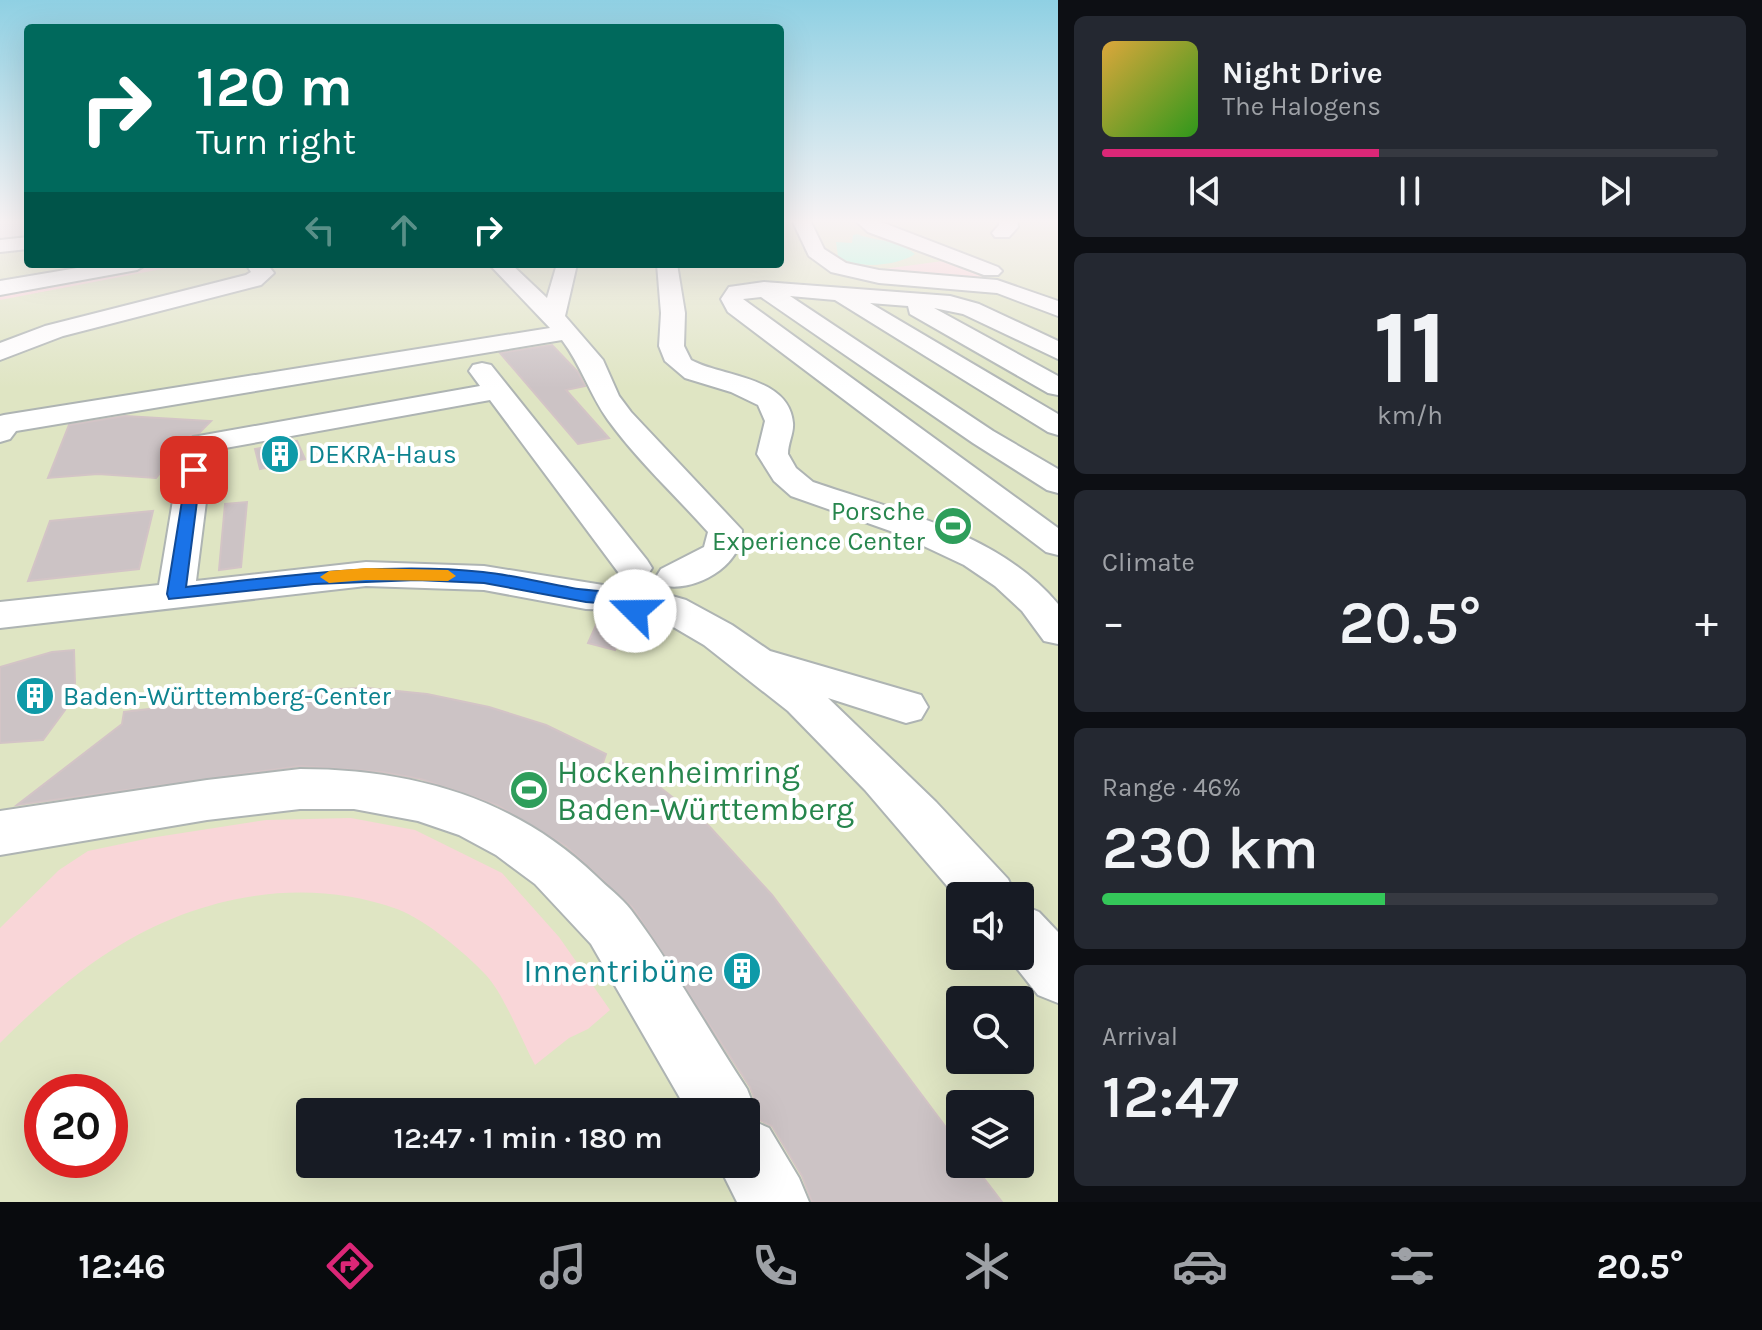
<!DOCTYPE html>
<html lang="en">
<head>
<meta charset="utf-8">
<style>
  body { margin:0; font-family:Karla,sans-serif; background:#242831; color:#f1f3f6; height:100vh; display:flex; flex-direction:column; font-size:30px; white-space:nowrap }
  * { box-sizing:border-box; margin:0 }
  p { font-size:26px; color:#9ea1a6 }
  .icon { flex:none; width:44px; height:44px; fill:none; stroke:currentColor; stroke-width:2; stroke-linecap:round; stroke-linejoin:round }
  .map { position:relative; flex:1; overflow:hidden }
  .side { display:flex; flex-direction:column; gap:16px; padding:16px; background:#0d0f14; width:704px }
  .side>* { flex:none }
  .banner { position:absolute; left:24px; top:24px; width:760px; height:244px; border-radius:8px; box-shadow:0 8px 32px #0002; background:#00695c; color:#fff; overflow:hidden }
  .fabs { position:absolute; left:946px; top:882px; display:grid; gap:16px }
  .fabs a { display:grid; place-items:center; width:88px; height:88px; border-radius:8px; background:#171b24; box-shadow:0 8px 32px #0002; font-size:40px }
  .speed { position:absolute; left:24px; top:1074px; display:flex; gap:16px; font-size:40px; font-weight:700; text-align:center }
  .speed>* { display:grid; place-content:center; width:104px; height:104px; border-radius:50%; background:#171b24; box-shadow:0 8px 32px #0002; line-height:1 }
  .speed .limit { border:12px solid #d22; background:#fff; color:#111 }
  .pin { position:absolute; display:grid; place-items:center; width:68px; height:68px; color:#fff; margin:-34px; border-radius:16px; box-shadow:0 4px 12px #0006 }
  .me { position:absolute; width:88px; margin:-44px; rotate:292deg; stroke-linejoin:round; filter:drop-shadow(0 0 6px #0008) }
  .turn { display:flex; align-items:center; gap:28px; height:168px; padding:0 40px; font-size:36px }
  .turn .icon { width:104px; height:104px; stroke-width:2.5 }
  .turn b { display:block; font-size:56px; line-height:68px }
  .lanes { display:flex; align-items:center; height:76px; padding:0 40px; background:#0003; justify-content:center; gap:40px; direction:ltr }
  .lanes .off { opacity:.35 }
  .big { font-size:60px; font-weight:600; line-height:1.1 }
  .side .widget { flex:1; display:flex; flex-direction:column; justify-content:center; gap:12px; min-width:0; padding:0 28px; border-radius:12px; background:#242831 }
  .side .dial { align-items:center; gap:0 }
  .dial b { font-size:104px; line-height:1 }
  .song { display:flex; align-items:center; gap:24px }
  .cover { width:96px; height:96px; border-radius:12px; background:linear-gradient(135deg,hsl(40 70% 55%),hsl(110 70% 35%)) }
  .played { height:8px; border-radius:4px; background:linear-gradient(90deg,#db2777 45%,#363941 45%) }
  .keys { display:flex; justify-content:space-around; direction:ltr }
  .heat { display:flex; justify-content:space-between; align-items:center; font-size:44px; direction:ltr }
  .charge { height:12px; border-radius:6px; background:linear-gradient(90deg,#34c759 46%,#363941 0) }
  .trip { position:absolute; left:296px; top:1098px; width:464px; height:80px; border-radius:8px; background:#171b24; box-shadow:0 8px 32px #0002; font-weight:600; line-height:80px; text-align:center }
  .tab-bar { display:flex; height:128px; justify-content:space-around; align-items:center; background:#090b0e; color:#9ea1a6 }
  .tab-bar .icon { width:56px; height:56px }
  .tab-bar .current { color:#db2777 }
  .tab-bar b { font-size:36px; color:#f1f3f6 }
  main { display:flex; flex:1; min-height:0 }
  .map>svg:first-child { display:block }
  .green { fill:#dfe5c3; fill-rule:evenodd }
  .sand { fill:#f9d6d8 }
  .water { fill:#a9fbdb }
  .building { fill:#ccc3c5; stroke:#d3c4c6; stroke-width:2 }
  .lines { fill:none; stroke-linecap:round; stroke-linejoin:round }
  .minor-casing { stroke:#aeb4b3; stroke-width:4 }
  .minor { fill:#fff; fill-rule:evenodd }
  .route { fill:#1a73e8; stroke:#114b97; stroke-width:2 }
  .slow { fill:#f59e0b }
  .labels { text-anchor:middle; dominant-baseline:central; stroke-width:8; stroke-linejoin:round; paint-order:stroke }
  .culture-label { font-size:26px; fill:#0d838f; stroke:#fff; text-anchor:start }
  .leisure-label { font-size:26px; fill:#27864d; stroke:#fff; text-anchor:end }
  .near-leisure-label { font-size:32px; fill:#27864d; stroke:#fff; text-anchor:start }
  .near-culture-label { font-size:32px; fill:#0d838f; stroke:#fff; text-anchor:end }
</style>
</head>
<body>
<main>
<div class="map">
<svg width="1058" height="1202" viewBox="0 0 1058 1202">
  <rect width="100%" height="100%" fill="#efe5e6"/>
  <!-- green -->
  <path class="green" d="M780 220H1058V1202H0V248L28 245V264H780ZM960 896H1020V956H960ZM960 1000H1020V1060H960ZM42 1092H110V1160H42ZM960 1104H1020V1164H960ZM310 1112H746V1164H310Z"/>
  <!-- sand -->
  <path class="sand" d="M943 261 995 282 876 270Z
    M158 264H188L0 300V292Z
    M351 818 415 830 502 873 559 937 610 1010 588 1029 569 1038 535 1065C522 1041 503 992 485 974 464 952 426 920 397 909 302 875 196 896 112 950 72 975 33 1010 0 1043V928L59 870 88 851 150 838 266 820Z"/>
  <!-- water -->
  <path class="water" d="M857 234C878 242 897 239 915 254 897 266 856 270 838 256L836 242 852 243 853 235Z"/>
  <!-- building -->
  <path class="building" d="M552 345 578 372 585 386 566 390 609 438 578 444 500 353Z
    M125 416 211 421 199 433 191 435 156 478 98 474 48 478 69 425Z
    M297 441 305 459 260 469 255 449Z
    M247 502 241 567 219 570 225 504Z
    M153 511 139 569 28 581 50 521Z
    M597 623 623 630 615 650 588 643Z
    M74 650 75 683 65 710 43 740 0 743V667L52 652Z
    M367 688 427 694 489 707 546 725 606 754 597 780 614 758 652 781 709 826 772 895 960 1146V1164H973L1002 1202H812L802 1176 772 1126 757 1119 759 1111 750 1087 633 908 566 846 497 805 421 779 382 772 300 766 17 805 122 724 124 712 312 690Z"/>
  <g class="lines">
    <!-- minor casing -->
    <g class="minor-casing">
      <path id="minor" d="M792 220H810L824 249 846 263 879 270 997 280 1058 301V316L997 293 879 283 831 272 809 256Z
        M855 220H876L998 267 1002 271 998 275H984L868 232Z
        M999 220H1017L1018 227 1009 237H995L992 233 999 225Z
        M28 237V249L0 252V240Z
        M101 264H147L137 270 0 295V281Z
        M246 264H267L274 273 261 285 63 336 0 360V343L45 326 246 275 251 272Z
        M489 264H511L547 298 557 264H577L565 316 603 360 619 396 631 412 742 530C743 566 693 594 661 585L656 577 661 569 704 547 708 532C675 495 637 460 608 420 590 395 581 365 562 340L16 431 10 439 0 442V416L4 415 550 328Z
        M657 264H677L685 313 684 346 691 360C722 377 789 376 793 423 794 433 788 443 788 454L796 468 813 482C897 511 999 533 1058 604V644L1044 641 1022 611 995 586 964 565 896 533 791 496 774 481 757 454 765 421 758 405 731 392 685 378 665 361 659 346 661 313Z
        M764 282 950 296 979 304 1058 341V359L963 314 934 308 1058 376V395L1048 393 910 314 908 306 870 303 1058 414V435L1048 432 835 300 790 296 993 431 1058 469V493L1047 490 973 443 761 297 743 299 1058 528V555L1046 552 728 312 721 299 729 287Z
        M482 363 491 365 647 560 652 568 647 576 634 579 621 576 490 400 214 450 208 455 210 470 196 581 366 562 484 566 628 589 634 598 628 607 615 610 586 609 484 590 366 586 0 628V602L159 585 178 470V453L193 437 480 386 469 371 473 365Z
        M672 596 686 600 732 625 770 651 921 695 928 707 921 719 906 723 828 698 936 802 1008 879 1016 896H960V901L865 790 788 711 704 645 658 618 653 609 658 600Z
        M300 769C411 769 514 797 596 876 607 887 621 897 631 910 673 966 708 1030 747 1089L756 1112 753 1121 769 1128 799 1178 809 1202H737L718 1164H746V1112H688L591 944 535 884 496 855 459 835 418 821 354 809H300L207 820 0 855V811L207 780Z
        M1020 904 1039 912 1058 932V1003L1038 995 1007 956H1020Z"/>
    </g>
    <!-- minor -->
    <use href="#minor" class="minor"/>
  </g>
  <!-- sky -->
  <linearGradient id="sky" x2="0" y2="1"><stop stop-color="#8fd0e3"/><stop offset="0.57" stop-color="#f8f3f4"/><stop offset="1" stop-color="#f8f3f4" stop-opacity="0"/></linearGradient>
  <rect width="1058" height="388" fill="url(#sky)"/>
  <!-- route -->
  <path class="route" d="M194 466 201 470 186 587C284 576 384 562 483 572 513 575 543 583 572 588 598 593 627 587 644 611L635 618 611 604 586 602 484 583 417 580 314 584 169 599 167 594 187 470Z"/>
  <!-- slow -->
  <path class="slow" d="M366 568 448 570 456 576 448 581 366 580 329 583 320 577 329 571Z"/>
  <!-- icons -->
  <defs>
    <g id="building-disc" transform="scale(2)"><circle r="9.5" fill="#0f9aa8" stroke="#fff"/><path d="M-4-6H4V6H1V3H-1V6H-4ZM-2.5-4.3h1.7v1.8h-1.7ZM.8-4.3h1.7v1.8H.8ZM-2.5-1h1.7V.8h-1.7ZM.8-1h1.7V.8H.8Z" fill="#fff"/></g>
    <g id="stadium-disc" transform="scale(2)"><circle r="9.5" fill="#2e9e5b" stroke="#fff"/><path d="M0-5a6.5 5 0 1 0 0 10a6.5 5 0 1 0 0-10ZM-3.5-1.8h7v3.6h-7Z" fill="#fff"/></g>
  </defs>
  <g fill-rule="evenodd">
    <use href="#building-disc" x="280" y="454"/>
    <use href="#stadium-disc" x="953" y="526"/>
    <use href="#building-disc" x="35" y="696"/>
    <use href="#stadium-disc" x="529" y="790"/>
    <use href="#building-disc" x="742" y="971"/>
  </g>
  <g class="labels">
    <!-- culture labels -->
    <g class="culture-label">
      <text x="308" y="454">DEKRA-Haus</text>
      <text x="63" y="696">Baden-Württemberg-Center</text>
    </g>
    <!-- leisure labels -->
    <g class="leisure-label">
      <text x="925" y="511">Porsche<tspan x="925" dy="30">Experience Center</tspan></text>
    </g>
    <!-- near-leisure labels -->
    <g class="near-leisure-label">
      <text x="557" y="772">Hockenheimring<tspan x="557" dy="37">Baden-Württemberg</tspan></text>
    </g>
    <!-- near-culture labels -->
    <g class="near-culture-label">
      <text x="714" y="971">Innentribüne</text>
    </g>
  </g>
</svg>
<div class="fabs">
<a><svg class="icon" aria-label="sound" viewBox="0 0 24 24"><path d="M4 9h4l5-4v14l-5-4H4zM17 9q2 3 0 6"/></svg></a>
<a><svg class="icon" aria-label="search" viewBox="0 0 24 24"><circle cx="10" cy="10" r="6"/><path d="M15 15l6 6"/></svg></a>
<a><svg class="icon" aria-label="layers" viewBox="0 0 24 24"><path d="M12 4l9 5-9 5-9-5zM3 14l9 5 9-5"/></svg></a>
</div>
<div class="speed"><div class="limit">20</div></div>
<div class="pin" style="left:194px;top:470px;background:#d93025"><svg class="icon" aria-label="arrive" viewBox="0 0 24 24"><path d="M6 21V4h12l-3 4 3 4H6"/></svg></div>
<svg class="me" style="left:635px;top:611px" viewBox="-20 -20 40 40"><circle r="19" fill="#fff"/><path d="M0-13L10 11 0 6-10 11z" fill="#1a73e8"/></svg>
<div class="trip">12:47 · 1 min · 180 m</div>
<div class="banner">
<div class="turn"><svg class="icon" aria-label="right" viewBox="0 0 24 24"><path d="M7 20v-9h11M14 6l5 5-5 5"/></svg><div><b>120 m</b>Turn right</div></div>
<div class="lanes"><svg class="icon off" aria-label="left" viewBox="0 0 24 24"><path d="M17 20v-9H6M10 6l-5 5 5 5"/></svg><svg class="icon off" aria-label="ahead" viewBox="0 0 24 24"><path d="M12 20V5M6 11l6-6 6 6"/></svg><svg class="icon" aria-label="right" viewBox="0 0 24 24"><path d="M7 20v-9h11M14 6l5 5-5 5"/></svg></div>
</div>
</div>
<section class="side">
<div class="widget">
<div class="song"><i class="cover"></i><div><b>Night Drive</b><p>The Halogens</p></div></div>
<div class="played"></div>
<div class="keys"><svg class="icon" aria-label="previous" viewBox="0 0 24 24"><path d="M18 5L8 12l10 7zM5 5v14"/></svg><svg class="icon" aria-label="pause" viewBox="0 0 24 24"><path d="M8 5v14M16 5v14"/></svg><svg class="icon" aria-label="next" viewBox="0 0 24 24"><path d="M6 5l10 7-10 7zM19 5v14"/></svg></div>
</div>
<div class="widget dial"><b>11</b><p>km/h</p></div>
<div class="widget"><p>Climate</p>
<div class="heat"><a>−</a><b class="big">20.5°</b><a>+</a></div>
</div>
<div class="widget"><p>Range · 46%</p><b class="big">230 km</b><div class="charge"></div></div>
<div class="widget"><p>Arrival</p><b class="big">12:47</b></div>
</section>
</main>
<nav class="tab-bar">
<b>12:46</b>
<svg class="icon current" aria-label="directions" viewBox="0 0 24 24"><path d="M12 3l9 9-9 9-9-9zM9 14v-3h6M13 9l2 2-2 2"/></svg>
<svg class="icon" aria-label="music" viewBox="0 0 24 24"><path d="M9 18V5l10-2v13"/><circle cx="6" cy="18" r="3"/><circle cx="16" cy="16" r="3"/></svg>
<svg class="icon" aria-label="phone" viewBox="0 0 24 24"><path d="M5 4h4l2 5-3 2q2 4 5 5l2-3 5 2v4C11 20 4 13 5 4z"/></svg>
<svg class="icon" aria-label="climate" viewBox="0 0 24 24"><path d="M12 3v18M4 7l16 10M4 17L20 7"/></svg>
<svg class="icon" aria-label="car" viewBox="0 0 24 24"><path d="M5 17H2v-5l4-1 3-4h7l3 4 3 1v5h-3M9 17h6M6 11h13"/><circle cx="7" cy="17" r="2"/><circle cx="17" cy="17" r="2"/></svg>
<svg class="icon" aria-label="filters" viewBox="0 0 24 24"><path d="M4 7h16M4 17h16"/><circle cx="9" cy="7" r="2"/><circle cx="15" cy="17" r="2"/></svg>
<b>20.5°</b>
</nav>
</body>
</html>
